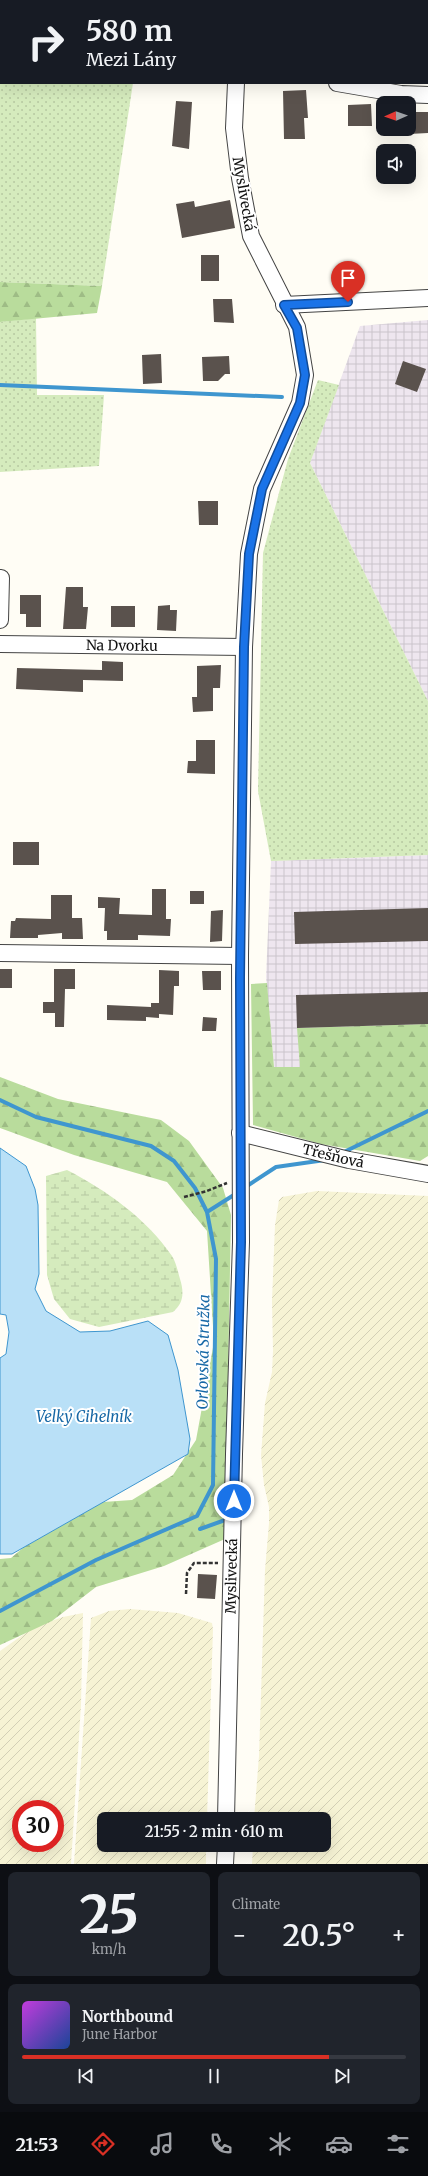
<!DOCTYPE html>
<html lang="en">
<head>
<meta charset="utf-8">
<style>
  body { margin:0; font-family:Merriweather,serif; background:#20242c; color:#f1f3f6; height:100vh; display:flex; flex-direction:column; font-size:15px; white-space:nowrap }
  * { box-sizing:border-box; margin:0 }
  p { font-size:13px; color:#9ea1a6 }
  .icon { flex:none; width:22px; height:22px; fill:none; stroke:currentColor; stroke-width:2; stroke-linecap:round; stroke-linejoin:round }
  .map { position:relative; height:1864px; overflow:hidden }
  .drawer { display:flex; flex-direction:column; gap:8px; padding:8px; background:#0d0f14; flex:1 }
  .drawer>* { flex:none }
  .hud { position:absolute; left:0px; top:0px; width:428px; height:84px; box-shadow:0 4px 16px #0002; background:#171b24; color:#f1f3f6; overflow:hidden }
  .needle { width:26px; rotate:268deg }
  .fabs { position:absolute; left:376px; top:96px; display:grid; gap:8px }
  .fabs a { display:grid; place-items:center; width:40px; height:40px; border-radius:8px; background:#171b24; box-shadow:0 4px 16px #0002; font-size:20px }
  .speed { position:absolute; left:12px; top:1800px; display:flex; gap:8px; font-size:20px; font-weight:700; text-align:center }
  .speed>* { display:grid; place-content:center; width:52px; height:52px; border-radius:50%; background:#171b24; box-shadow:0 4px 16px #0002; line-height:1 }
  .speed .limit { border:6px solid #d22; background:#fff; color:#111 }
  .pin { position:absolute; display:grid; place-items:center; width:34px; height:34px; color:#fff; margin:-41px -17px; border-radius:50% 50% 50% 0; rotate:-45deg; box-shadow:0 0 4px #0007 }
  .pin .icon { rotate:45deg }
  .me { position:absolute; width:44px; margin:-22px; rotate:0deg; stroke-linejoin:round; filter:drop-shadow(0 0 3px #0008) }
  .turn { display:flex; align-items:center; gap:14px; height:84px; padding:0 20px; font-size:18px }
  .turn .icon { width:52px; height:52px; stroke-width:2.5 }
  .turn b { display:block; font-size:28px; line-height:34px }
  .big { font-size:30px; font-weight:600; line-height:1.1 }
  .drawer .card { flex:1; display:flex; flex-direction:column; justify-content:center; gap:6px; min-width:0; padding:0 14px; border-radius:8px; background:#20242c }
  .drawer .dial { align-items:center; gap:0 }
  .dial b { font-size:52px; line-height:1 }
  .song { display:flex; align-items:center; gap:12px }
  .cover { width:48px; height:48px; border-radius:6px; background:linear-gradient(135deg,hsl(290 70% 55%),hsl(220 70% 35%)) }
  .played { height:4px; border-radius:2px; background:linear-gradient(90deg,#d93025 80%,#363941 80%) }
  .keys { display:flex; justify-content:space-around; direction:ltr }
  .heat { display:flex; justify-content:space-between; align-items:center; font-size:22px; direction:ltr }
  .drawer .tiles { flex:1; display:grid; gap:8px; grid-template-columns:1fr 1fr }
  .card:last-child { grid-column:span 2 }
  .trip { position:absolute; left:97px; top:1812px; width:234px; height:40px; border-radius:8px; background:#171b24; box-shadow:0 4px 16px #0002; font-weight:600; line-height:40px; text-align:center }
  .tabs { display:flex; height:64px; justify-content:space-around; align-items:center; background:#090b0e; color:#9ea1a6 }
  .tabs .icon { width:28px; height:28px }
  .tabs .on { color:#d93025 }
  .tabs b { font-size:18px; color:#f1f3f6 }
  .map>svg:first-child { display:block }
  .industrial { fill:url(#industrial-grid) }
  .farmland { fill:url(#farmland-furrows); fill-rule:evenodd }
  .grass { fill:url(#grass-dots) }
  .forest { fill:url(#forest-firs) }
  .wetland { fill:url(#wetland-marsh) }
  .water { fill:#b9e0f7; stroke:#3f96cf }
  .lines { fill:none; stroke-linecap:round; stroke-linejoin:round }
  .stream { stroke:#3f96cf; stroke-width:4 }
  .building { fill:#5a524d }
  .minor-casing { stroke:#444; stroke-width:18 }
  .path { stroke:#333; stroke-width:2.5; stroke-dasharray:4 2; stroke-linecap:butt }
  .minor { stroke:#fff; stroke-width:16 }
  .route-casing { stroke:#114b97; stroke-width:10 }
  .route { stroke:#1a73e8; stroke-width:7 }
  .labels { text-anchor:middle; dominant-baseline:central; stroke-width:4; stroke-linejoin:round; paint-order:stroke }
  .street-label { font-size:14px; fill:#111; stroke:#fff }
  .water-label { font-size:15px; font-style:italic; fill:#1768a6; stroke:#fff }
</style>
</head>
<body>
<div class="map">
<svg width="428" height="1864" viewBox="0 0 428 1864">
  <defs>
    <pattern id="industrial-grid" width="8" height="8" patternUnits="userSpaceOnUse"><rect width="8" height="8" fill="#eee6ef"/><path d="M0 4h8M4 0v8" fill="none" stroke="#cbc4cc"/></pattern>
    <pattern id="farmland-furrows" width="10" height="10" patternUnits="userSpaceOnUse"><rect width="10" height="10" fill="#f6f3d4"/><path d="M-1 1l2-2M0 10L10 0M9 11l2-2" fill="none" stroke="#d2cfb5"/></pattern>
    <pattern id="grass-dots" width="8" height="8" patternUnits="userSpaceOnUse"><rect width="8" height="8" fill="#d5ebbd"/><path d="M2 2h.1M6 6h.1" fill="none" stroke="#b6c8a1" stroke-width="1.8" stroke-linecap="round"/></pattern>
    <pattern id="forest-firs" width="22" height="20" patternUnits="userSpaceOnUse"><rect width="22" height="20" fill="#b9dc9c"/><path d="M5 1l3.5 6h-7zM16 11l3.5 6h-7z" fill="#9ebc85"/></pattern>
    <pattern id="wetland-marsh" width="20" height="14" patternUnits="userSpaceOnUse"><rect width="20" height="14" fill="#d5ebbd"/><path d="M1 5h8M5 5V1M11 12h8M15 12V8" fill="none" stroke="#b6c8a1"/></pattern>
  </defs>
  <rect width="100%" height="100%" fill="#fffdf5"/>
  <!-- industrial -->
  <path class="industrial" d="M428 320V701L310 463 360 326Z
    M428 855V1024L298 1028 300 1067H274L266 977 271 861Z"/>
  <!-- farmland -->
  <path class="farmland" d="M245 0H319L245 1Z
    M317 1191 428 1196V1864H252L253 1845H324V1819H254L259 1756 265 1570 269 1523V1507L264 1485 261 1455 265 1403 272 1372 273 1351 272 1301 275 1225 279 1200 282 1197Z
    M130 1609 178 1613 212 1623 213 1629 207 1819H104V1845H206V1864H74L91 1618 109 1611Z
    M83 1613 81 1705 71 1864H0V1651L34 1627 63 1617ZM21 1809H55V1843H21Z"/>
  <!-- grass -->
  <path class="grass" d="M0 0 48 1H1V83H133L102 286 0 282Z
    M36 318 37 395H104L99 466 0 472V322Z
    M318 380 339 385 310 463 428 701V855L271 861 258 791 263 553 288 459Z"/>
  <!-- forest -->
  <path class="forest" d="M0 282 102 286 97 313 0 322Z
    M267 983 274 1067H300L297 1028 428 1024V1156L420 1161 321 1144 253 1125 251 984Z
    M0 1077 58 1099 161 1120 189 1141 223 1188 231 1215 225 1539 164 1566 96 1587 52 1621 0 1645V1559L11 1558 24 1547 103 1502 132 1500 173 1475 196 1440 214 1342 207 1231 167 1182 74 1155 0 1128Z"/>
  <!-- wetland -->
  <path class="wetland" d="M67 1170C106 1190 147 1219 172 1256 176 1262 178 1272 180 1279 184 1292 184 1303 173 1312L99 1327 70 1319 54 1299 47 1275 46 1176Z"/>
  <!-- water -->
  <path class="water" d="M0 1148 26 1166 35 1189 38 1205 39 1274 35 1289 46 1311 80 1332 110 1331 148 1321 168 1335 178 1370 190 1439 188 1454 12 1554H0V1358L6 1354 9 1332 6 1315 0 1314Z"/>
  <g class="lines">
    <!-- stream -->
    <path class="stream" d="M0 385 282 397
      M0 1100 36 1117 151 1146 174 1161 195 1188 207 1212 216 1259 213 1485 197 1516 96 1560 0 1611
      M342 1153 428 1111
      M244 1188 276 1167 325 1160
      M207 1212 237 1193
      M200 1529 228 1519"/>
  </g>
  <!-- building -->
  <path class="building" d="M306 90 308 118H304L305 139H284L283 91Z
    M176 101 192 102 189 149 172 146Z
    M371 104 372 126H348V105Z
    M409 112H428V133L409 134Z
    M230 200 235 228 182 238 176 204 194 201 195 207Z
    M201 255H219V281H201Z
    M213 299H232L234 323 214 322Z
    M161 354 162 383 143 384 142 355Z
    M229 356 230 374H225L218 381H203L202 357Z
    M403 361 426 369 417 392 395 384Z
    M198 501H218V525H199Z
    M66 587H83V607H88L86 629H63Z
    M20 595H41V627H26V614H20Z
    M170 605V610H177L176 631 157 630 158 606Z
    M111 606H135V627H111Z
    M102 661 123 662V681L83 680V692L16 689 17 668 102 670Z
    M221 665 220 688H213V711L193 712 192 697H197V666Z
    M196 740H215V774L187 773 188 761H196Z
    M13 842H39V865H13Z
    M152 889H166V919H171L170 936 138 935V940H107V931H104L105 908H98V897L120 898 119 914 152 915Z
    M190 891H204V904H190Z
    M51 895H72V918H82L83 939H62V933L38 935V938H10L11 921H15L16 918 51 919Z
    M428 908V941L295 944 294 912Z
    M223 910 222 941 210 942 211 911Z
    M0 969H12V988H0Z
    M54 969H75V989H65L64 1027H55V1013H43V1002H54Z
    M159 970 179 971V986H174L173 1015 159 1014V1018L146 1017V1021L107 1020V1005L151 1007V1003H159Z
    M202 971H221V990H203Z
    M428 992V1024L297 1028 296 995Z
    M203 1017 217 1018 216 1031H202Z
    M198 1574 217 1575 215 1599 197 1598Z"/>
  <g class="lines">
    <!-- minor casing -->
    <g class="minor-casing">
      <g id="minor">
        <path d="M240 0V1"/>
        <path d="M337 83 401 94 428 95"/>
        <path d="M284 305 428 298"/>
        <path d="M0 620 1 578"/>
        <path id="s1" d="M0 644 244 647"/>
        <path d="M0 953 240 956"/>
        <path id="s2" d="M240 1133 349 1160 428 1174"/>
        <path id="s3" d="M226 1819 234 1454 241 1242 240 956 244 647 249 554 262 489 300 403 305 375 297 327 251 236 240 178 234 128 236 83"/>
        <path d="M225 1864 226 1845"/>
      </g>
    </g>
    <!-- path -->
    <path class="path" d="M184 1197 207 1191 227 1183
      M186 1594 187 1573 194 1563H218"/>
    <!-- minor -->
    <use href="#minor" class="minor"/>
  </g>
  <g class="lines">
    <!-- route casing -->
    <g class="route-casing">
      <path id="route" d="M234 1501 241 1242 240 978 244 647 249 554 262 489 300 403 305 375 297 328 284 305 348 302"/>
    </g>
    <!-- route -->
    <use href="#route" class="route"/>
  </g>
  <g class="labels">
    <!-- street labels -->
    <g class="street-label">
      <text transform="translate(244 194) rotate(80)">Myslivecká</text>
      <text stroke="none"><textPath href="#s1" startOffset="122">Na Dvorku</textPath></text>
      <text stroke="none"><textPath href="#s2" startOffset="96">Třešňová</textPath></text>
      <text stroke="none"><textPath href="#s3" startOffset="243">Myslivecká</textPath></text>
    </g>
    <!-- water labels -->
    <g class="water-label">
      <text transform="translate(203 1352) rotate(-89)">Orlovská Stružka</text>
      <text x="84" y="1416">Velký Cihelník</text>
    </g>
  </g>
</svg>
<div class="fabs">
<a><svg class="needle" viewBox="-14 -14 28 28"><path d="M0-13l5 13h-10z" fill="#e53935"/><path d="M0 13l5-13h-10z" fill="#9ea1a6"/></svg></a>
<a><svg class="icon" aria-label="sound" viewBox="0 0 24 24"><path d="M4 9h4l5-4v14l-5-4H4zM17 9q2 3 0 6"/></svg></a>
</div>
<div class="speed"><div class="limit">30</div></div>
<div class="pin" style="left:348px;top:302px;background:#d93025"><svg class="icon" aria-label="arrive" viewBox="0 0 24 24"><path d="M6 21V4h12l-3 4 3 4H6"/></svg></div>
<svg class="me" style="left:234px;top:1501px" viewBox="-20 -20 40 40"><circle r="17" fill="#1a73e8" stroke="#fff" stroke-width="3"/><path d="M0-11L8 9 0 5-8 9z" fill="#fff"/></svg>
<div class="trip">21:55 · 2 min · 610 m</div>
<div class="hud">
<div class="turn"><svg class="icon" aria-label="right" viewBox="0 0 24 24"><path d="M7 20v-9h11M14 6l5 5-5 5"/></svg><div><b>580 m</b>Mezi Lány</div></div>
</div>
</div>
<section class="drawer">
<div class="tiles">
<div class="card dial"><b>25</b><p>km/h</p></div>
<div class="card"><p>Climate</p>
<div class="heat"><a>−</a><b class="big">20.5°</b><a>+</a></div>
</div>
<div class="card">
<div class="song"><i class="cover"></i><div><b>Northbound</b><p>June Harbor</p></div></div>
<div class="played"></div>
<div class="keys"><svg class="icon" aria-label="previous" viewBox="0 0 24 24"><path d="M18 5L8 12l10 7zM5 5v14"/></svg><svg class="icon" aria-label="pause" viewBox="0 0 24 24"><path d="M8 5v14M16 5v14"/></svg><svg class="icon" aria-label="next" viewBox="0 0 24 24"><path d="M6 5l10 7-10 7zM19 5v14"/></svg></div>
</div>
</div>
</section>
<nav class="tabs">
<b>21:53</b>
<svg class="icon on" aria-label="directions" viewBox="0 0 24 24"><path d="M12 3l9 9-9 9-9-9zM9 14v-3h6M13 9l2 2-2 2"/></svg>
<svg class="icon" aria-label="music" viewBox="0 0 24 24"><path d="M9 18V5l10-2v13"/><circle cx="6" cy="18" r="3"/><circle cx="16" cy="16" r="3"/></svg>
<svg class="icon" aria-label="phone" viewBox="0 0 24 24"><path d="M5 4h4l2 5-3 2q2 4 5 5l2-3 5 2v4C11 20 4 13 5 4z"/></svg>
<svg class="icon" aria-label="climate" viewBox="0 0 24 24"><path d="M12 3v18M4 7l16 10M4 17L20 7"/></svg>
<svg class="icon" aria-label="car" viewBox="0 0 24 24"><path d="M5 17H2v-5l4-1 3-4h7l3 4 3 1v5h-3M9 17h6M6 11h13"/><circle cx="7" cy="17" r="2"/><circle cx="17" cy="17" r="2"/></svg>
<svg class="icon" aria-label="filters" viewBox="0 0 24 24"><path d="M4 7h16M4 17h16"/><circle cx="9" cy="7" r="2"/><circle cx="15" cy="17" r="2"/></svg>
</nav>
</body>
</html>
